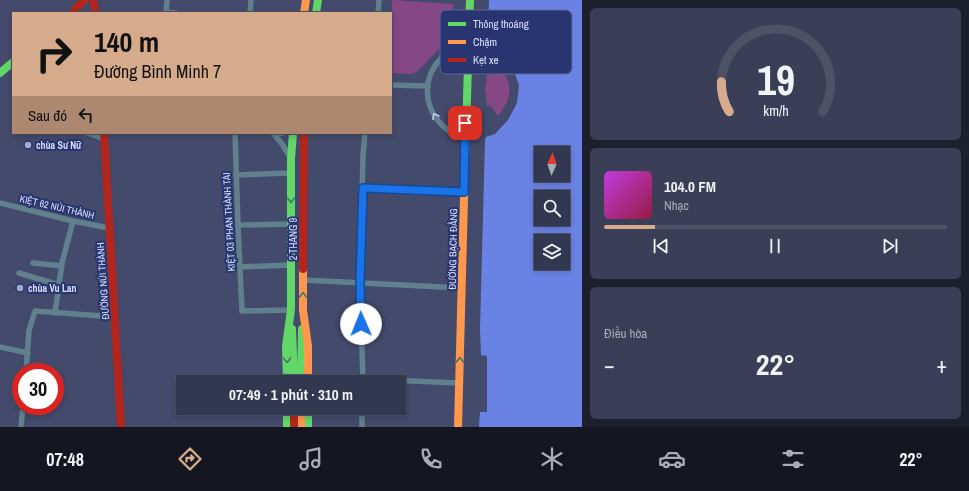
<!DOCTYPE html>
<html lang="vi">
<head>
<meta charset="utf-8">
<style>
  body { margin:0; font-family:"Archivo Narrow",sans-serif; background:#3a3f57; color:#f1f3f6; height:100vh; display:flex; flex-direction:column; font-size:15px; white-space:nowrap }
  * { box-sizing:border-box; margin:0 }
  p { font-size:13px; color:#a8acb7 }
  .icon { flex:none; width:22px; height:22px; fill:none; stroke:currentColor; stroke-width:2; stroke-linecap:round; stroke-linejoin:round }
  .map { position:relative; flex:1; overflow:hidden }
  .drawer { display:flex; flex-direction:column; gap:8px; padding:8px; background:#1c1f2c; width:387px }
  .drawer>* { flex:none }
  .banner { position:absolute; left:12px; top:12px; width:380px; height:122px; border-radius:0px; box-shadow:0 2px 6px #0003,0 0 0 1px #4d5267; background:#d6ab8b; color:#111; overflow:hidden }
  .needle { width:26px; rotate:3deg }
  .fabs { position:absolute; left:534px; top:146px; display:grid; gap:8px }
  .fabs a { display:grid; place-items:center; width:36px; height:36px; border-radius:0px; background:#323850; box-shadow:0 2px 6px #0003,0 0 0 1px #4d5267; font-size:20px }
  .speed { position:absolute; left:12px; top:363px; display:flex; gap:8px; font-size:20px; font-weight:700; text-align:center }
  .speed>* { display:grid; place-content:center; width:52px; height:52px; border-radius:50%; background:#323850; box-shadow:0 2px 6px #0003,0 0 0 1px #4d5267; line-height:1 }
  .speed .limit { border:6px solid #d22; background:#fff; color:#111 }
  .pin { position:absolute; display:grid; place-items:center; width:34px; height:34px; color:#fff; margin:-17px; border-radius:8px; box-shadow:0 2px 6px #0006 }
  .me { position:absolute; width:44px; margin:-22px; rotate:359deg; stroke-linejoin:round; filter:drop-shadow(0 0 3px #0008) }
  .turn { display:flex; align-items:center; gap:14px; height:84px; padding:0 16px; font-size:18px }
  .turn .icon { width:52px; height:52px; stroke-width:2.5 }
  .turn b { display:block; font-size:28px; line-height:34px }
  .then { display:flex; align-items:center; height:38px; padding:0 16px; background:#0003; gap:8px; font-size:15px }
  .big { font-size:30px; font-weight:800; line-height:1.1 }
  .drawer .tile { flex:1; display:flex; flex-direction:column; justify-content:center; gap:6px; min-width:0; padding:0 14px; border-radius:6px; background:#3a3f57 }
  .drawer .dial { align-items:center; gap:0 }
  .dial svg { height:104px; overflow:visible; fill:none; stroke:#4d5267; stroke-width:7; stroke-linecap:round; text-anchor:middle }
  .dial text { fill:#f1f3f6; stroke:none }
  .song { display:flex; align-items:center; gap:12px }
  .cover { width:48px; height:48px; border-radius:6px; background:linear-gradient(135deg,hsl(290 70% 55%),hsl(340 70% 35%)) }
  .played { height:4px; border-radius:2px; background:linear-gradient(90deg,#d6ab8b 15%,#4d5267 15%) }
  .keys { display:flex; justify-content:space-around; direction:ltr }
  .heat { display:flex; justify-content:space-between; align-items:center; font-size:22px; direction:ltr }
  .trip { position:absolute; left:176px; top:375px; width:230px; height:40px; border-radius:0px; background:#323850; box-shadow:0 2px 6px #0003,0 0 0 1px #4d5267; font-weight:800; line-height:40px; text-align:center }
  .tab-bar { display:flex; height:64px; justify-content:space-around; align-items:center; background:#141620; color:#a8acb7 }
  .tab-bar .icon { width:28px; height:28px }
  .tab-bar .selected { color:#d6ab8b }
  .tab-bar b { font-size:18px; color:#f1f3f6 }
  main { display:flex; flex:1; min-height:0 }
  .map>svg:first-child { display:block }
  .green { fill:#864785 }
  .water { fill:#6a82e4; fill-rule:evenodd }
  .lines { fill:none; stroke-linecap:round; stroke-linejoin:round }
  .street { stroke:#61808d; stroke-width:5.5 }
  .fast { stroke:#63d668; stroke-width:8 }
  .slow { stroke:#ff974d; stroke-width:8 }
  .jam { stroke:#b3261e; stroke-width:8 }
  .oneway { stroke:#bfcde7 }
  .oneway2 { stroke:#40756d }
  .route-casing { stroke:#114b97; stroke-width:10 }
  .route { stroke:#1a73e8; stroke-width:7 }
  .poi-dot { fill:#a3acca; stroke:#283570; stroke-width:1.5 }
  .labels { text-anchor:middle; dominant-baseline:central; stroke-width:4; stroke-linejoin:round; paint-order:stroke }
  .poi-label { font-size:10px; font-weight:bold; fill:#d7e0fd; stroke:#283570; text-anchor:start }
  .street-label { font-size:10px; fill:#d7e0fd; stroke:#283570 }
  .key { fill:#283570; stroke:#5d689a; stroke-width:1 }
  .key-label { font-size:11px; fill:#d7e0fd }
</style>
</head>
<body>
<main>
<div class="map">
<svg width="582" height="427" viewBox="0 0 582 427">
  <rect width="100%" height="100%" fill="#434a6b"/>
  <!-- green -->
  <path class="green" d="M392 0 453 4 452 31 450 37 419 70 414 73 410 74 391 73Z
    M499 66C514 83 512 99 498 116L490 105 487 106 485 90 487 75H491Z"/>
  <!-- water -->
  <path class="water" d="M489 0H582V427H479L480 412H487V356L481 355 480 329 485 140 486 137 495 134 508 120 517 103 519 85 511 63 490 45 488 36ZM541 153H563V175H541ZM541 197H563V219H541ZM541 241H563V263H541Z"/>
  <g class="lines">
    <!-- street -->
    <path class="street" d="M166 12 176 13
      M166 13 167 0
      M250 13 251 0
      M378 13 379 0
      M391 85 428 86
      M87 133 105 139
      M235 133 238 225 242 311 291 310
      M273 133 282 144 290 157
      M275 134 283 133
      M465 139C414 121 415 58 467 44
      M236 175 291 173
      M363 188 464 192
      M0 203 73 221 109 228
      M238 225 291 224
      M33 263 62 266
      M240 267 291 265
      M19 273 59 285
      M303 280 462 288
      M55 313 62 263 73 221
      M0 347 28 353
      M26 372 29 330 35 311 115 317
      M363 379 459 383
      M363 382 360 283 363 155 365 133
      M21 427 23 406
      M362 427V408"/>
    <!-- fast -->
    <path class="fast" d="M316 13 318 0
      M0 73 13 62
      M464 198 470 0
      M292 329 294 382
      M287 382 286 346 291 310V159L293 133
      M301 382 302 329
      M287 408V427
      M308 408V427"/>
    <!-- slow -->
    <path class="slow" d="M304 13 306 0
      M303 269V310L308 346V382
      M301 408V427
      M458 427 464 198"/>
    <!-- jam -->
    <path class="jam" d="M93 0 96 13
      M72 13 84 0
      M104 133 121 427
      M303 269 304 133
      M294 408V427"/>
  </g>
  <!-- one-way arrows -->
  <defs><path id="oneway-chevron" d="M-2-3.5L2.5 0L-2 3.5" fill="none" stroke-width="1.6" stroke-linecap="round" stroke-linejoin="round"/></defs>
  <use class="oneway" href="#oneway-chevron" transform="translate(435 116) rotate(-120)"/>
  <g class="oneway2">
    <use href="#oneway-chevron" transform="translate(291 200) rotate(90)"/>
    <use href="#oneway-chevron" transform="translate(303 295) rotate(-90)"/>
    <use href="#oneway-chevron" transform="translate(287 360) rotate(90)"/>
    <use href="#oneway-chevron" transform="translate(460 360) rotate(-88)"/>
  </g>
  <g class="lines">
    <!-- route casing -->
    <g class="route-casing">
      <path id="route" d="M361 324 360 283 363 188 464 192 465 123"/>
    </g>
    <!-- route -->
    <use href="#route" class="route"/>
  </g>
  <!-- markers -->
  <g class="poi-dot">
    <circle cx="28" cy="145" r="4"/>
    <circle cx="20" cy="288" r="4"/>
  </g>
  <g class="labels">
    <!-- poi labels -->
    <g class="poi-label">
      <text x="36" y="145">chùa Sư Nữ</text>
      <text x="28" y="288">chùa Vu Lan</text>
    </g>
    <!-- street labels -->
    <g class="street-label">
      <text transform="translate(57 207) rotate(13)">KIỆT 62 NÚI THÀNH</text>
      <text transform="translate(229 222) rotate(-93)">KIỆT 03 PHAN THÀNH TÀI</text>
      <text transform="translate(293 239) rotate(-90)">2 THANG 9</text>
      <text transform="translate(453 249) rotate(-89)">ĐƯỜNG BẠCH ĐẰNG</text>
      <text transform="translate(103 281) rotate(-94)">ĐƯỜNG NÚI THÀNH</text>
    </g>
  </g>
  <!-- legend -->
  <rect x="440" y="10" width="132" height="64" rx="6" class="key"/>
  <rect x="448" y="22" width="18" height="4" fill="#63d668"/>
  <rect x="448" y="40" width="18" height="4" fill="#ff974d"/>
  <rect x="448" y="58" width="18" height="4" fill="#b3261e"/>
  <g class="key-label">
    <text x="473" y="28">Thông thoáng</text>
    <text x="473" y="46">Chậm</text>
    <text x="473" y="64">Kẹt xe</text>
  </g>
</svg>
<div class="fabs">
<a><svg class="needle" viewBox="-14 -14 28 28"><path d="M0-13l5 13h-10z" fill="#e53935"/><path d="M0 13l5-13h-10z" fill="#a8acb7"/></svg></a>
<a><svg class="icon" aria-label="search" viewBox="0 0 24 24"><circle cx="10" cy="10" r="6"/><path d="M15 15l6 6"/></svg></a>
<a><svg class="icon" aria-label="layers" viewBox="0 0 24 24"><path d="M12 4l9 5-9 5-9-5zM3 14l9 5 9-5"/></svg></a>
</div>
<div class="speed"><div class="limit">30</div></div>
<div class="pin" style="left:465px;top:123px;background:#d93025"><svg class="icon" aria-label="arrive" viewBox="0 0 24 24"><path d="M6 21V4h12l-3 4 3 4H6"/></svg></div>
<svg class="me" style="left:361px;top:324px" viewBox="-20 -20 40 40"><circle r="19" fill="#fff"/><path d="M0-13L10 11 0 6-10 11z" fill="#1a73e8"/></svg>
<div class="trip">07:49 · 1 phút · 310 m</div>
<div class="banner">
<div class="turn"><svg class="icon" aria-label="right" viewBox="0 0 24 24"><path d="M7 20v-9h11M14 6l5 5-5 5"/></svg><div><b>140 m</b>Đường Bình Minh 7</div></div>
<div class="then">Sau đó<svg class="icon" aria-label="left" viewBox="0 0 24 24"><path d="M17 20v-9H6M10 6l-5 5 5 5"/></svg></div>
</div>
</div>
<section class="drawer">
<div class="tile dial"><svg viewBox="0 0 100 80">
<path d="M14 69A42 42 0 1 1 86 69"/>
<path d="M14 69A42 42 0 0 1 8 46" stroke="#d6ab8b"/>
<text x="50" y="56" font-size="32" font-weight="700">19</text>
<text x="50" y="72" font-size="11">km/h</text>
</svg></div>
<div class="tile">
<div class="song"><i class="cover"></i><div><b>104.0 FM</b><p>Nhạc</p></div></div>
<div class="played"></div>
<div class="keys"><svg class="icon" aria-label="previous" viewBox="0 0 24 24"><path d="M18 5L8 12l10 7zM5 5v14"/></svg><svg class="icon" aria-label="pause" viewBox="0 0 24 24"><path d="M8 5v14M16 5v14"/></svg><svg class="icon" aria-label="next" viewBox="0 0 24 24"><path d="M6 5l10 7-10 7zM19 5v14"/></svg></div>
</div>
<div class="tile"><p>Điều hòa</p>
<div class="heat"><a>−</a><b class="big">22°</b><a>+</a></div>
</div>
</section>
</main>
<nav class="tab-bar">
<b>07:48</b>
<svg class="icon selected" aria-label="directions" viewBox="0 0 24 24"><path d="M12 3l9 9-9 9-9-9zM9 14v-3h6M13 9l2 2-2 2"/></svg>
<svg class="icon" aria-label="music" viewBox="0 0 24 24"><path d="M9 18V5l10-2v13"/><circle cx="6" cy="18" r="3"/><circle cx="16" cy="16" r="3"/></svg>
<svg class="icon" aria-label="phone" viewBox="0 0 24 24"><path d="M5 4h4l2 5-3 2q2 4 5 5l2-3 5 2v4C11 20 4 13 5 4z"/></svg>
<svg class="icon" aria-label="climate" viewBox="0 0 24 24"><path d="M12 3v18M4 7l16 10M4 17L20 7"/></svg>
<svg class="icon" aria-label="car" viewBox="0 0 24 24"><path d="M5 17H2v-5l4-1 3-4h7l3 4 3 1v5h-3M9 17h6M6 11h13"/><circle cx="7" cy="17" r="2"/><circle cx="17" cy="17" r="2"/></svg>
<svg class="icon" aria-label="filters" viewBox="0 0 24 24"><path d="M4 7h16M4 17h16"/><circle cx="9" cy="7" r="2"/><circle cx="15" cy="17" r="2"/></svg>
<b>22°</b>
</nav>
</body>
</html>
